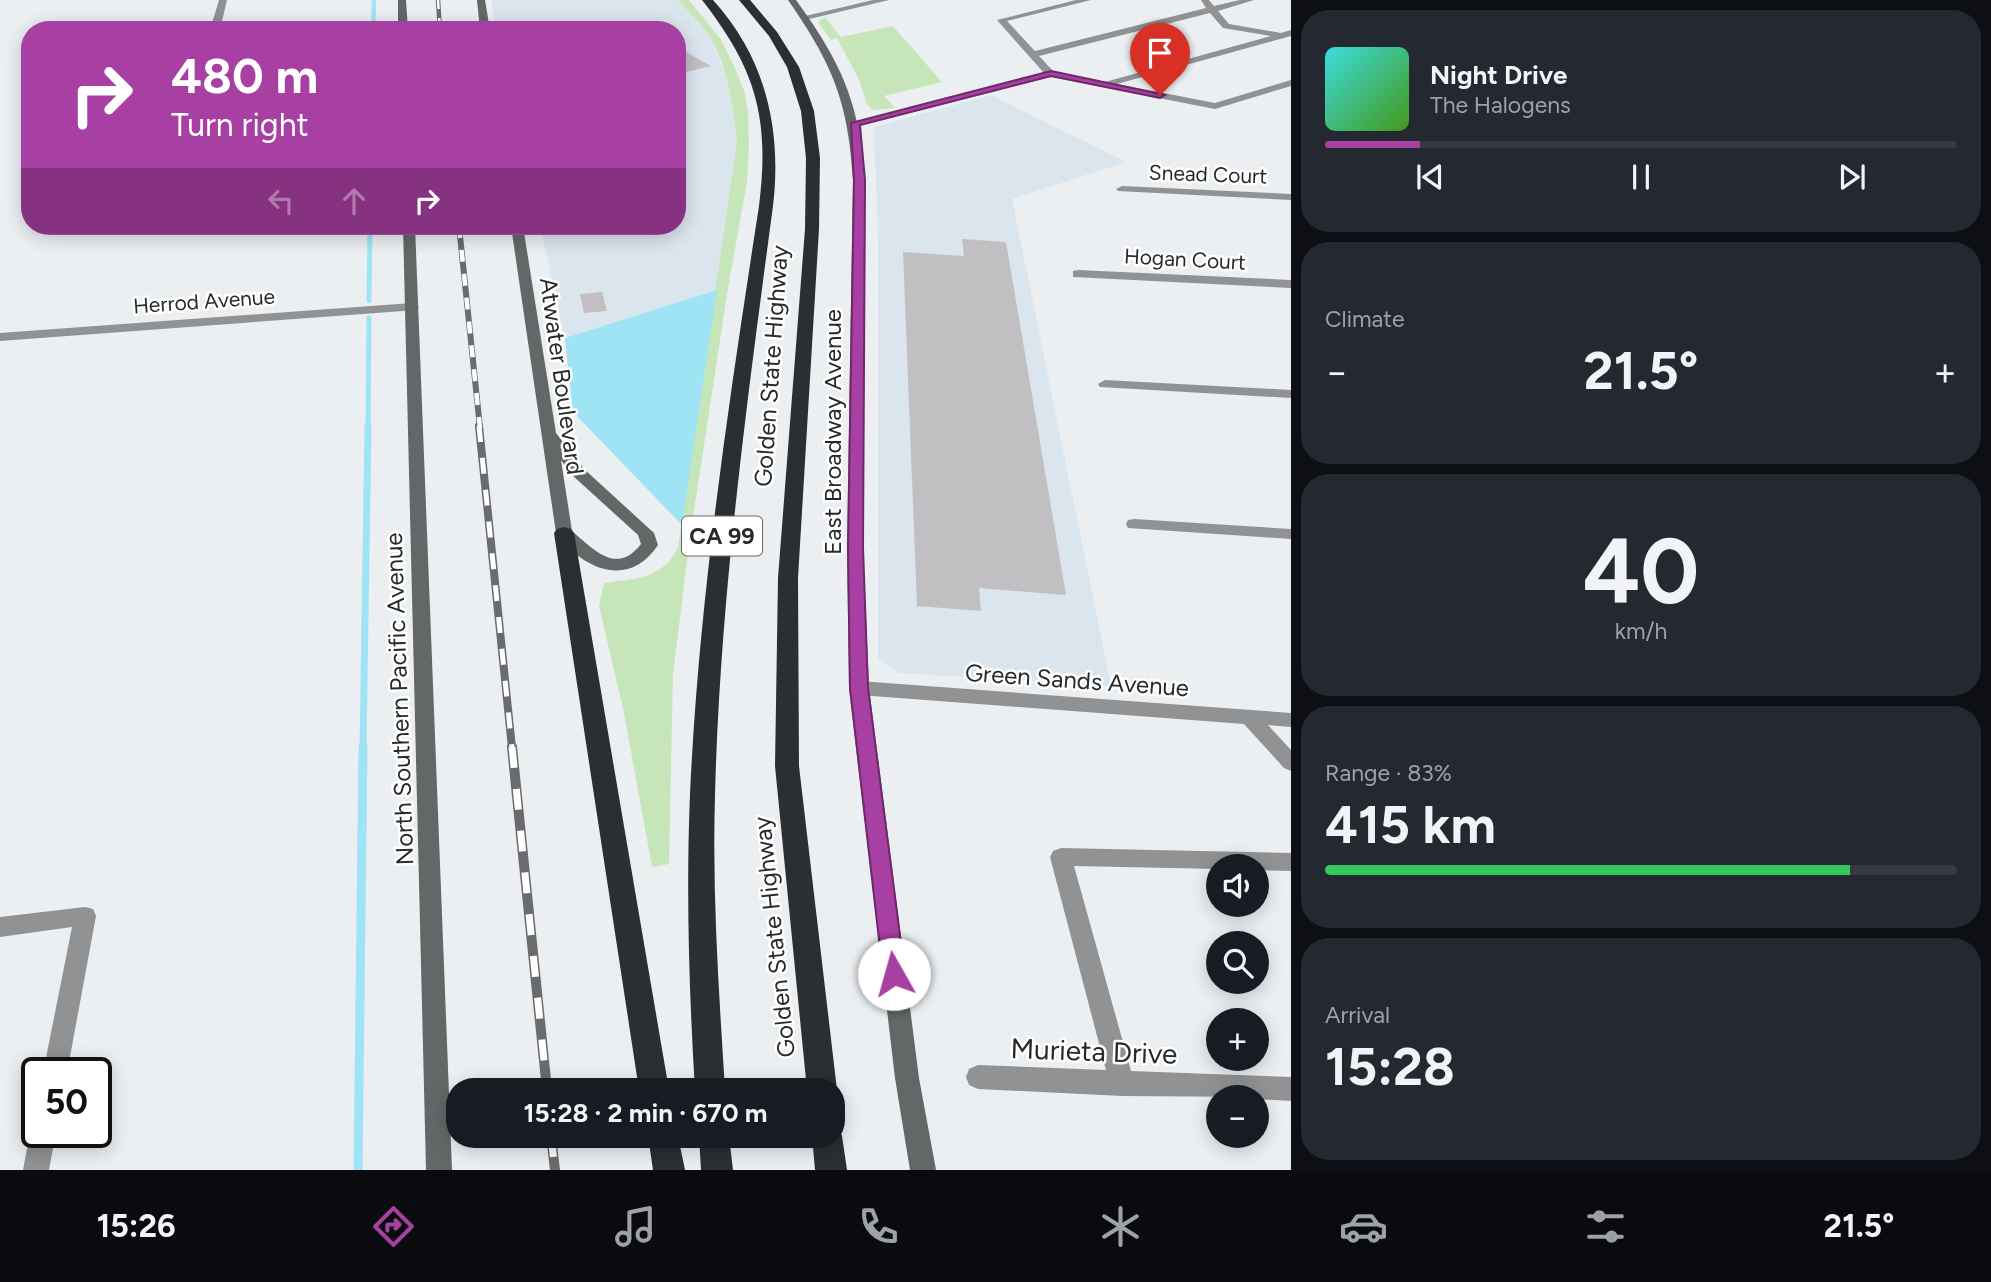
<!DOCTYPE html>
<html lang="en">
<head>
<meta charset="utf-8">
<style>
  body { margin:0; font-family:Figtree,sans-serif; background:#242831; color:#f1f3f6; height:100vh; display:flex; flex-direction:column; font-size:26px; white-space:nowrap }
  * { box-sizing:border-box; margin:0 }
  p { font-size:23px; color:#9ea1a6 }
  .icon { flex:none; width:38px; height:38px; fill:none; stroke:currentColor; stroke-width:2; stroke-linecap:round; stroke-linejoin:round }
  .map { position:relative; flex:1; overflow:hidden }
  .panel { display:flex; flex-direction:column; gap:10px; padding:10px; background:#0d0f14; width:700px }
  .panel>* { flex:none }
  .guide { position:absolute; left:21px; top:21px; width:665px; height:214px; border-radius:28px; box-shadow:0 4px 18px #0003; background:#a83fa2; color:#fff; overflow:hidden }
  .controls { position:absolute; left:1206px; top:854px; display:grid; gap:14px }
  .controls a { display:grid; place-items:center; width:63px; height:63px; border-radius:50%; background:#171b24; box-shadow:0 4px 18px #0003; font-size:35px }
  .speed { position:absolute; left:21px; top:1057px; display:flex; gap:14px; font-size:35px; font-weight:700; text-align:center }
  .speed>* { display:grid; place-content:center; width:91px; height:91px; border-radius:50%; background:#171b24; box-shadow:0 4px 18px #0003; line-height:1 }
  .speed .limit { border:4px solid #111; border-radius:10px; background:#fff; color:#111 }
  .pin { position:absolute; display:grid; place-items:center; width:60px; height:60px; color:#fff; margin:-72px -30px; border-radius:50% 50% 50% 0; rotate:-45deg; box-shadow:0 0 7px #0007 }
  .pin .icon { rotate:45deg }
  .me { position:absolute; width:77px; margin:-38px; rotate:353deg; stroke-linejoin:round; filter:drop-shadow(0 0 5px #0008) }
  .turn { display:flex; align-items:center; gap:24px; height:147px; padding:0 35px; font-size:32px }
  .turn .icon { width:91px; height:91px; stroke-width:2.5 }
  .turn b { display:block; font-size:49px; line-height:60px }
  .lanes { display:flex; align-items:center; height:66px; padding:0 35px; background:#0003; justify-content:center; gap:35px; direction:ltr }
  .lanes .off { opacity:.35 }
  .big { font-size:52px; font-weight:700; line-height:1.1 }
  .panel .tile { flex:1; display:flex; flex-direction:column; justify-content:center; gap:10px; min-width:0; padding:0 24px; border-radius:28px; background:#242831 }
  .panel .dial { align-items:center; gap:0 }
  .dial b { font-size:91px; line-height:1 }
  .song { display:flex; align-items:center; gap:21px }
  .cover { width:84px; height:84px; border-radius:10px; background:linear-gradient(135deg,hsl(180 70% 55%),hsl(100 70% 35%)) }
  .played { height:7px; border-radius:4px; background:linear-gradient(90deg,#a83fa2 15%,#363941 15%) }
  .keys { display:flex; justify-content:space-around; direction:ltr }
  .heat { display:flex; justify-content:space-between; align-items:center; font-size:38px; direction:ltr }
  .charge { height:10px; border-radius:5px; background:linear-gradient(90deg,#34c759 83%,#363941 0) }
  .trip { position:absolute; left:446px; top:1078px; width:399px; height:70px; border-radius:28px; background:#171b24; box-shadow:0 4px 18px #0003; font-weight:700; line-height:70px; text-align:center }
  .dock { display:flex; height:112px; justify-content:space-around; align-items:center; background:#090b0e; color:#9ea1a6 }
  .dock .icon { width:49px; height:49px }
  .dock .selected { color:#a83fa2 }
  .dock b { font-size:32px; color:#f1f3f6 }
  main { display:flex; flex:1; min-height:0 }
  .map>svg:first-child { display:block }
  .built { fill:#dbe5ed }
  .green { fill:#c6e6ba }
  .water { fill:#9ee4f4 }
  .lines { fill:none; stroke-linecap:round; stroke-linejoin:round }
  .stream-far3 { stroke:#9ee4f4; stroke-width:4.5 }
  .stream-far2 { stroke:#9ee4f4; stroke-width:5 }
  .stream-far1 { stroke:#9ee4f4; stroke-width:7 }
  .stream { stroke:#9ee4f4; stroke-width:9 }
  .building { fill:#c2bfc3 }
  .street { fill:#919293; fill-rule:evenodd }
  .secondary { fill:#646768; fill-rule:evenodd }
  .highway { fill:#2c2f31; fill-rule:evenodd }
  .rail-far3-casing { stroke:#6a6b6d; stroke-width:4.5 }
  .rail-far2-casing { stroke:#6a6b6d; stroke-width:6 }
  .rail-far1-casing { stroke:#6a6b6d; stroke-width:8 }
  .rail-casing { stroke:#6a6b6d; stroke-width:10 }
  .rail-far3 { stroke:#fff; stroke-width:2.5; stroke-dasharray:9; stroke-linecap:butt }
  .rail-far2 { stroke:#fff; stroke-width:4.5; stroke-dasharray:12; stroke-linecap:butt }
  .rail-far1 { stroke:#fff; stroke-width:5; stroke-dasharray:16; stroke-linecap:butt }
  .rail { stroke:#fff; stroke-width:7; stroke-dasharray:21; stroke-linecap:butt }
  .route { fill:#a83fa2; stroke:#6d2969; stroke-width:2 }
  .labels { text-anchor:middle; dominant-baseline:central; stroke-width:5; stroke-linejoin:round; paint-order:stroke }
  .far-street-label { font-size:21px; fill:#28292a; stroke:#fff }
  .shield { fill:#fff; stroke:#68696a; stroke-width:2 }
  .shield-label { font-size:23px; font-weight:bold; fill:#28292a }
  .street-label { font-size:24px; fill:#28292a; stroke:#fff }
  .near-street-label { font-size:28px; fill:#28292a; stroke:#fff }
</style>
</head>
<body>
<main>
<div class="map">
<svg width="1291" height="1170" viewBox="0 0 1291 1170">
  <rect width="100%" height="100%" fill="#eceff2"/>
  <!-- built -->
  <path class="built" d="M491 0H678L710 36 725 72 732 96 737 142 717 290 565 338 540 226H677V30H496Z
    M991 95 1126 162 1012 199 1111 686 899 673 878 658V239L874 127Z"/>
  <!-- green -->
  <path class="green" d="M678 0H689L722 41 733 64 744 90 748 113 749 144 747 182 728 288 690 537 673 674 669 864 652 867 624 713 599 606 604 583C637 578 661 580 678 548L737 142C733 106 729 69 710 37 702 24 688 12 678 0Z
    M825 17 841 37 893 26 942 82 884 96 895 108 873 110 867 104 859 80 837 38 831 40 818 22Z"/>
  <!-- water -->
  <path class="water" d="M717 290 682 525 573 412 565 338Z"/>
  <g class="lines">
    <!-- stream-far3 -->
    <path class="stream-far3" d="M373 30 374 0"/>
    <!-- stream-far2 -->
    <path class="stream-far2" d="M369 301 370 226
      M368 428 369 318"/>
    <!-- stream-far1 -->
    <path class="stream-far1" d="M363 748 368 426"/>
    <!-- stream -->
    <path class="stream" d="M358 1170 363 747"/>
  </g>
  <!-- building -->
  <path class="building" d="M677 47 711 66 677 74Z
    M962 239 1006 242 1066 595 979 588 981 611 917 606 903 252 964 256Z
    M602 292 607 311 584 313 580 294Z"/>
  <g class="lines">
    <!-- street -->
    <path class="street" d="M219 0H227L220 30H210Z
      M873 0H889L805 20 801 17Z
      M1076 0H1091L1007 21 1035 51 1206 8 1201 0H1209L1214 6 1240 0H1254L1218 11 1229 24 1281 33 1291 30V36L1117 84 1215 103 1291 80V86L1215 109 1051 77 856 126 851 123 1044 73 997 20ZM1210 13 1223 28 1271 36 1105 82 1054 72 1039 56Z
      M1122 186 1291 194V200L1118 191 1116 189Z
      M1078 270 1291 280V288L1073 277V271Z
      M412 303 419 307 417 310 0 341V333Z
      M1105 380 1291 390V398L1100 387 1098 384Z
      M1134 519 1291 529V539L1128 528 1126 524 1128 520Z
      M859 681 1291 713V727L1268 725 1291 750V771L1284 768 1244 724 859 695 852 693 849 688 852 683Z
      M1061 848 1291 853V871L1256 870V866H1218V869L1074 866 1131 1071 1291 1077V1101L1256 1099V1097L1122 1096 978 1089 969 1085 966 1077 969 1069 978 1065 1106 1070 1050 857 1053 851Z
      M85 907 93 909 96 916 67 1073H43L72 927 0 937V917Z
      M37 1122V1132H56L49 1170H23L30 1132Z"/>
    <!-- secondary -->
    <path class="secondary" d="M398 0H406L408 30H398Z
      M477 0H485L490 30H480Z
      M788 0H796C842 64 859 101 865 180L863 548 869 688 919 1078 936 1170H910L895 1078 849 688 847 548 853 180C848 101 833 65 788 0Z
      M403 226H415L452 1170H426Z
      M511 226H523L556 433 584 469 654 533 658 545C629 589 583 570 556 533ZM561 460 572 475 638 535 641 544C617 575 595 551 572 531Z"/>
    <!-- highway -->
    <path class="highway" d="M702 0H713C766 58 782 130 773 206 747 401 720 598 715 795 712 894 719 992 725 1090H695C689 991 686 893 690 794 699 597 729 401 759 206 770 118 756 69 702 0Z
      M739 0H750L777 32 799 67 814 111 820 158 819 229 798 578 799 766 837 1090 833 1099V1090H807L775 766 778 578 805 229 806 158 801 111 787 67 769 36Z
      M564 527 571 529 574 533 669 1090H639L554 533 557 529Z
      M833 1123 838 1125 842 1136 847 1170H815L812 1136H833Z
      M648 1136H678L685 1170H653Z
      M699 1136H729L733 1170H701Z"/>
    <!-- rail-far3 casing -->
    <g class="rail-far3-casing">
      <path id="rail-far3" d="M438 0 440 30"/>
    </g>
    <!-- rail-far2 casing -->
    <g class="rail-far2-casing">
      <path id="rail-far2" d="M459 226 480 428"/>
    </g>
    <!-- rail-far1 casing -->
    <g class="rail-far1-casing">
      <path id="rail-far1" d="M479 426 512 748"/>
    </g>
    <!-- rail casing -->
    <g class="rail-casing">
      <path id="rail" d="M512 747 547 1090
        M551 1136 555 1170"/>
    </g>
    <!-- rail-far3 -->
    <use href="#rail-far3" class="rail-far3"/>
    <!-- rail-far2 -->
    <use href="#rail-far2" class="rail-far2"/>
    <!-- rail-far1 -->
    <use href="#rail-far1" class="rail-far1"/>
    <!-- rail -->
    <use href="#rail" class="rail"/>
  </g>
  <!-- route -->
  <path class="route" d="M1051 71 1165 95 1160 98 1051 76 860 125 865 180 863 548 868 688 905 974 901 981 894 983 886 981 883 974 850 688 848 548 854 180 851 123Z"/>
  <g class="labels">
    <!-- far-street labels -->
    <g class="far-street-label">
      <text transform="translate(1208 174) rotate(2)">Snead Court</text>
      <text transform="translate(1185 259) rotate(3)">Hogan Court</text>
      <text transform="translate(204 301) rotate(-4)">Herrod Avenue</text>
    </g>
    <!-- shield labels -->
    <rect class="shield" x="682" y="516.5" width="80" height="39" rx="5"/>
    <g class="shield-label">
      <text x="722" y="536">CA 99</text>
    </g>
    <!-- street labels -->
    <g class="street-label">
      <text transform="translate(771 366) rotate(-86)">Golden State Highway</text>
      <text transform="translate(562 376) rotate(82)">Atwater Boulevard</text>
      <text transform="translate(832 432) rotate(-90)">East Broadway Avenue</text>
      <text transform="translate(1077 680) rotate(4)">Green Sands Avenue</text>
      <text transform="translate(399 699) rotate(-92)">North Southern Pacific Avenue</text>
      <text transform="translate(774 937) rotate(-96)">Golden State Highway</text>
    </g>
    <!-- near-street labels -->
    <g class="near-street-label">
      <text transform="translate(1094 1051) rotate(2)">Murieta Drive</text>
    </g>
  </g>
</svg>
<div class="controls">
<a><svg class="icon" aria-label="sound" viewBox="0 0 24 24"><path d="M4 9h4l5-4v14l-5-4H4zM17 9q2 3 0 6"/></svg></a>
<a><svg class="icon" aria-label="search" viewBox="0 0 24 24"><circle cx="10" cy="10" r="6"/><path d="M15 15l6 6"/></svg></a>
<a>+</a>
<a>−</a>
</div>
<div class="speed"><div class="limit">50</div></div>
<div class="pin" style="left:1160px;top:95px;background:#d93025"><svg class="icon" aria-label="arrive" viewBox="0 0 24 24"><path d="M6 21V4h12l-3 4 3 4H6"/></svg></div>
<svg class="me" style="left:894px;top:974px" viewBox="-20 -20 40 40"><circle r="19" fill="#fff"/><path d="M0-13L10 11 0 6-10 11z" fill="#a83fa2"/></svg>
<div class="trip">15:28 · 2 min · 670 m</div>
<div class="guide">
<div class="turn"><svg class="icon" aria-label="right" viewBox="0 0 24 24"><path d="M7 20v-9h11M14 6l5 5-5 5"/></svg><div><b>480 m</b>Turn right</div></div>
<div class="lanes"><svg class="icon off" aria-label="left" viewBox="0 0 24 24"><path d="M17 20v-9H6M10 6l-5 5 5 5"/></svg><svg class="icon off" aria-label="ahead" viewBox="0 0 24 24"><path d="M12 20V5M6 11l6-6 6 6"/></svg><svg class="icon" aria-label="right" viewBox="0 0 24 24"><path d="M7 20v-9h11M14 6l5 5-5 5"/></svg></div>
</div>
</div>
<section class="panel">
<div class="tile">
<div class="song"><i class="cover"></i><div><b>Night Drive</b><p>The Halogens</p></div></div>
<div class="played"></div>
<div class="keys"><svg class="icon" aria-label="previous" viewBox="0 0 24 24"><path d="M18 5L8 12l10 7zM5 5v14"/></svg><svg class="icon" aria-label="pause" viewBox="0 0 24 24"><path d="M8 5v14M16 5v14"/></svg><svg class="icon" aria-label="next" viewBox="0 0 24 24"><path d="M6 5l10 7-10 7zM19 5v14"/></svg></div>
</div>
<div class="tile"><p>Climate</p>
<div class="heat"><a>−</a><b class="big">21.5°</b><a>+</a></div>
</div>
<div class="tile dial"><b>40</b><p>km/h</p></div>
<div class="tile"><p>Range · 83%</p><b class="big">415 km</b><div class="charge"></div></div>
<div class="tile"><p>Arrival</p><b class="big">15:28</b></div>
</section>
</main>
<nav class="dock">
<b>15:26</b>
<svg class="icon selected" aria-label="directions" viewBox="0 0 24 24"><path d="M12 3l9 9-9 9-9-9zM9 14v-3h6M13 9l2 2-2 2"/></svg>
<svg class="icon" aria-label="music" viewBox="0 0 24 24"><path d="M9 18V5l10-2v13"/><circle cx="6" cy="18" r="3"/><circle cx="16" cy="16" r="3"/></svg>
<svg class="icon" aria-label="phone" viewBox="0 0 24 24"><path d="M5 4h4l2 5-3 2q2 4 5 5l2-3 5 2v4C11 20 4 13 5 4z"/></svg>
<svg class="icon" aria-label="climate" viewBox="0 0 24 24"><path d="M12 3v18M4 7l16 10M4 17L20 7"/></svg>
<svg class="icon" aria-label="car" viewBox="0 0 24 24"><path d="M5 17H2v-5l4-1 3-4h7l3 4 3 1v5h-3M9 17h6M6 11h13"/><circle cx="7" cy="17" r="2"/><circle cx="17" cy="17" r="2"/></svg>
<svg class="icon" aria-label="filters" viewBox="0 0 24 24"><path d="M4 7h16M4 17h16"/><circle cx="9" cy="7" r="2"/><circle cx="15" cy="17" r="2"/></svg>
<b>21.5°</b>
</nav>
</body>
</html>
